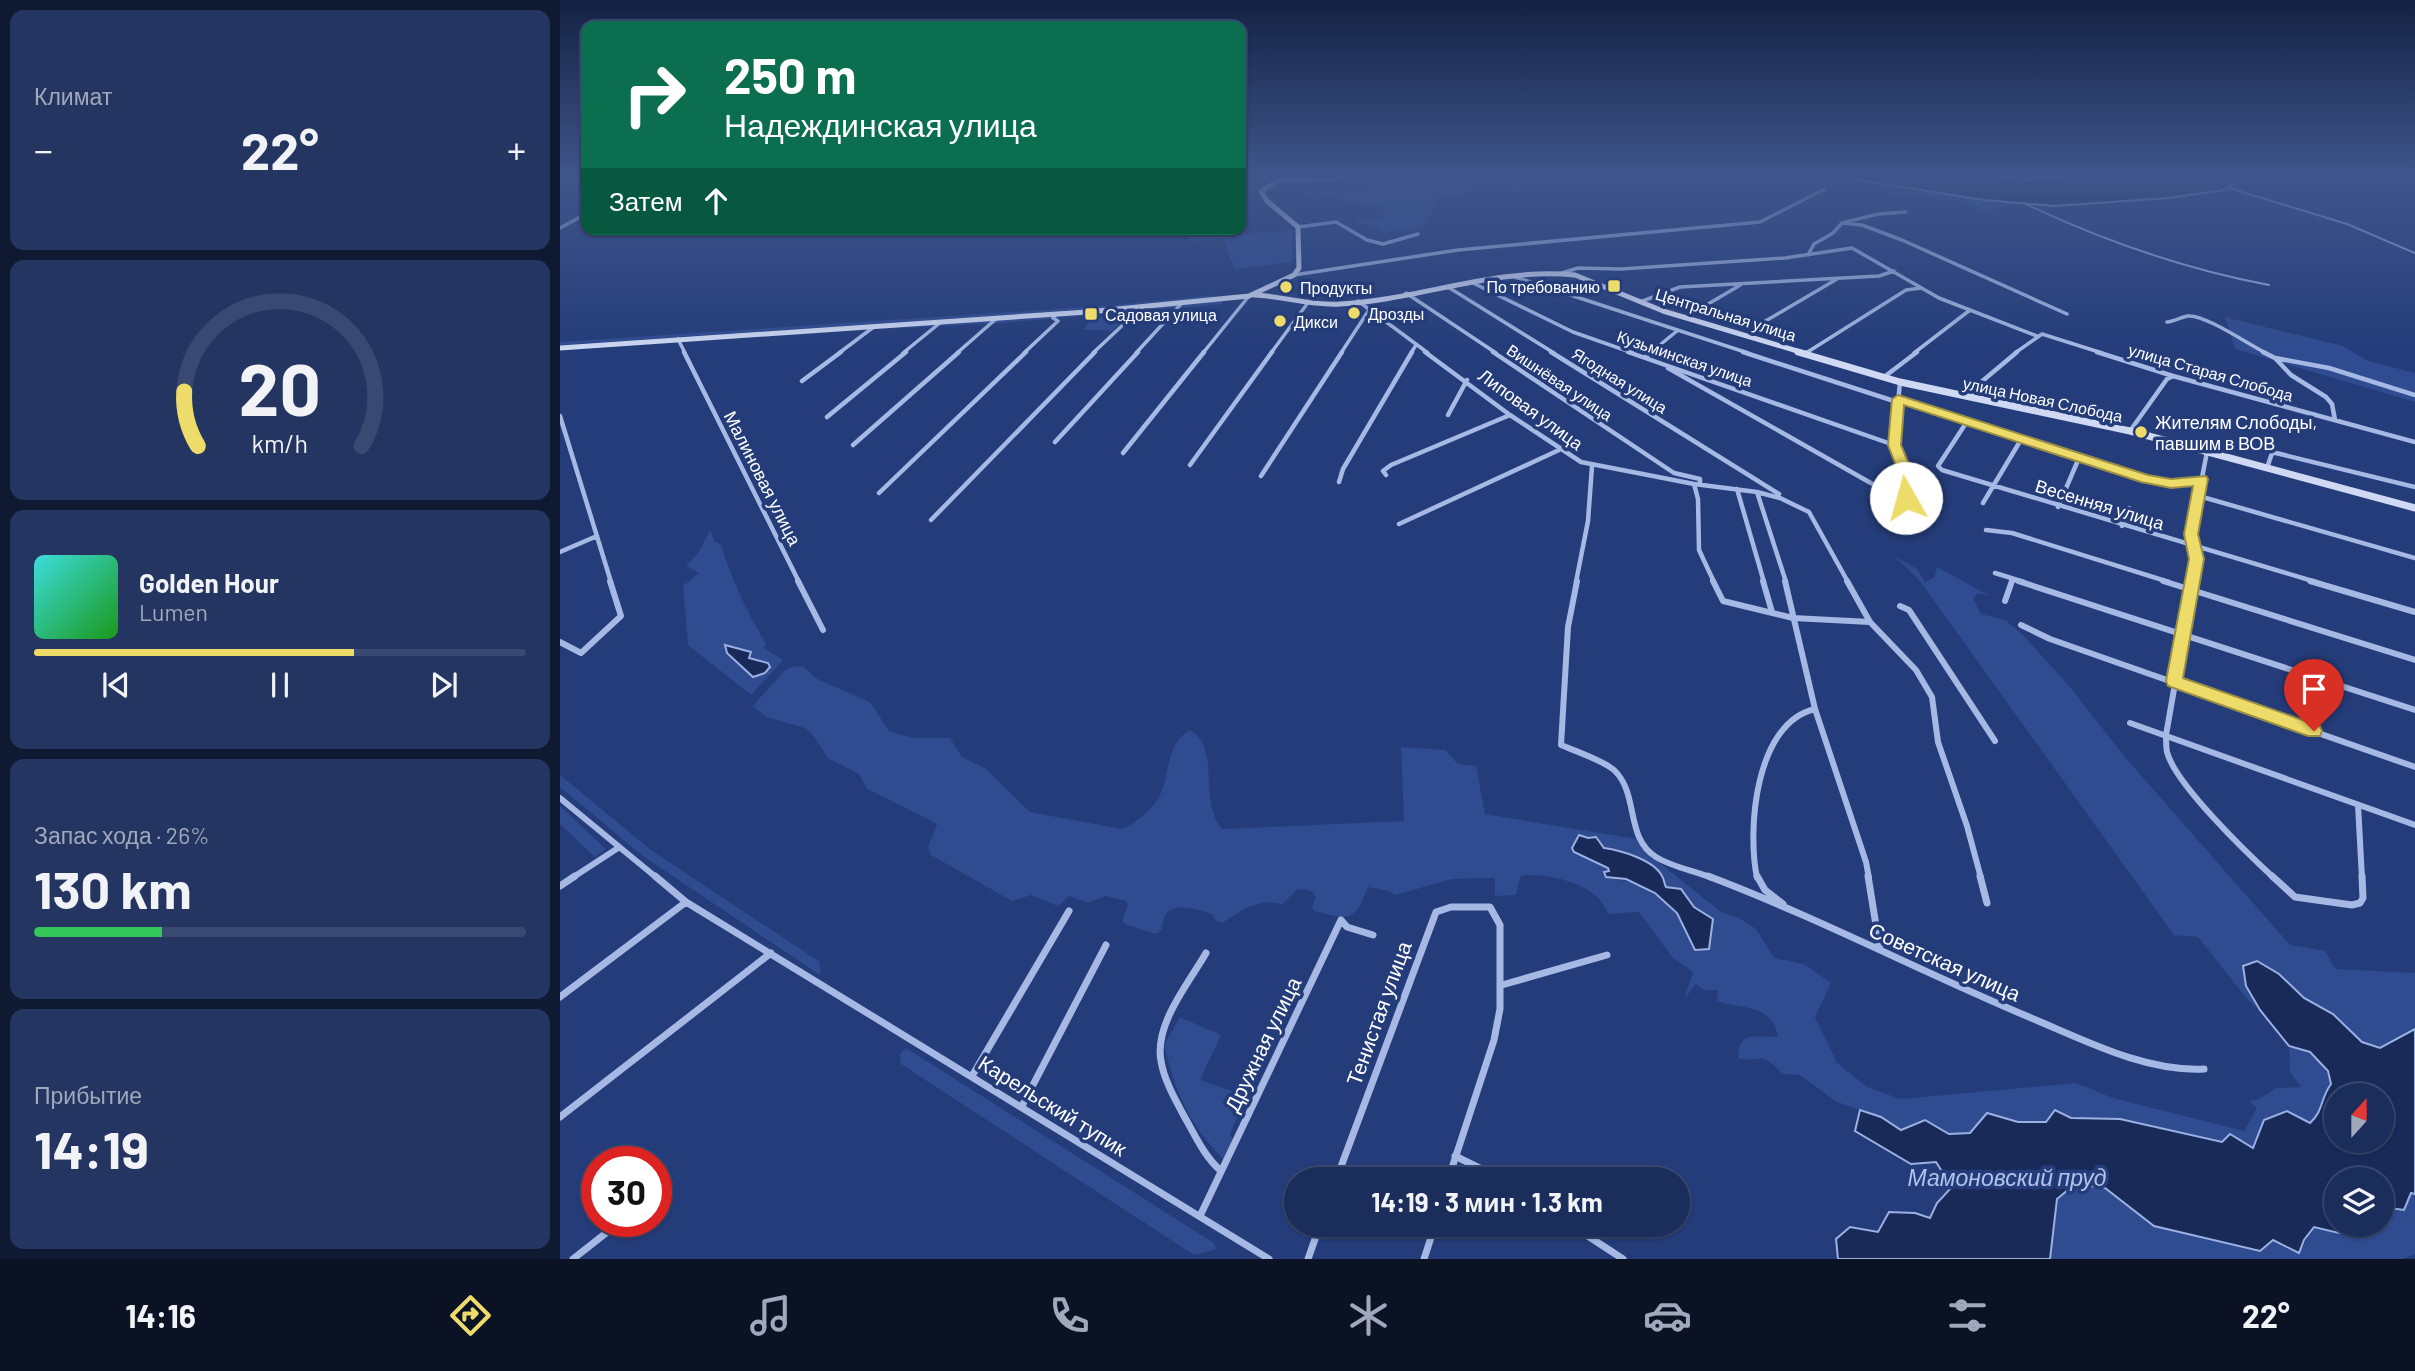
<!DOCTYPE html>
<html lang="ru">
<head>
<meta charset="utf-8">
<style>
  body { margin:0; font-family:Barlow,sans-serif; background:#243561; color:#f1f3f6; height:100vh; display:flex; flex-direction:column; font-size:26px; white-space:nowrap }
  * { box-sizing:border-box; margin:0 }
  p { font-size:23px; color:#a0a8bb }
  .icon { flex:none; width:38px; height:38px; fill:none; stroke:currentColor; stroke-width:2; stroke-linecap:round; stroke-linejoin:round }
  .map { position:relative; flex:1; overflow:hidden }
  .sheet { display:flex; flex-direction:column; gap:10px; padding:10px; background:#0f1932; width:560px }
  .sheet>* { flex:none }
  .guide { position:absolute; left:21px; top:21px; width:665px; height:214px; border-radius:14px; box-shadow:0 2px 5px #0004,0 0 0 2px #394971; background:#0b6e4f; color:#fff; overflow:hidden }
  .needle { width:46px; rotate:21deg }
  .tools { position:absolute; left:1764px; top:1083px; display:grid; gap:14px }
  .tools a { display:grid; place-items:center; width:70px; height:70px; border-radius:50%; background:#1b2d5b; box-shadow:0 2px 5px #0004,0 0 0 2px #394971; font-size:35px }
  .speed { position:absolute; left:21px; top:1146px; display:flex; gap:14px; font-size:35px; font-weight:700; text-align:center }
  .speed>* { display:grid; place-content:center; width:91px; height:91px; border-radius:50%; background:#1b2d5b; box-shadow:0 2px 5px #0004,0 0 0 2px #394971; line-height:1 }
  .speed .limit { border:10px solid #d22; background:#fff; color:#111 }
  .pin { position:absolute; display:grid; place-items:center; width:60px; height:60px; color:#fff; margin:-72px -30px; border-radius:50% 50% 50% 0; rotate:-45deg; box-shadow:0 0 7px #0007 }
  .pin .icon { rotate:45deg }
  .me { position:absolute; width:77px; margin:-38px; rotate:353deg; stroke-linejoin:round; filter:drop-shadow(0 0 5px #0008) }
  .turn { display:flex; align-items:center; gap:24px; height:147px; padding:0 28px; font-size:32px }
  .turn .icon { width:91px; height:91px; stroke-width:2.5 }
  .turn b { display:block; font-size:49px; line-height:60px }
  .then { display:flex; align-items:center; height:66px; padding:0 28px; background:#0003; gap:14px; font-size:26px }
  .big { font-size:52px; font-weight:700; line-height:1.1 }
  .sheet .widget { flex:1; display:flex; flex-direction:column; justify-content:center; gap:10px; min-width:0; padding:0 24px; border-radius:14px; background:#243561 }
  .sheet .dial { align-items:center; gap:0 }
  .dial svg { height:182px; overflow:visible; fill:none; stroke:#394971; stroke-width:7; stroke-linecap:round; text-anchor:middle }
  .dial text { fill:#f1f3f6; stroke:none }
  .song { display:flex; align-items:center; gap:21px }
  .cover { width:84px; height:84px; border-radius:10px; background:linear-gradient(135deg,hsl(180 70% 55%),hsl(120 70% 35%)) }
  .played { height:7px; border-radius:4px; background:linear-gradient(90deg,#eedc6a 65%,#394971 65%) }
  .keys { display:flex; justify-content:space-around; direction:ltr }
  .heat { display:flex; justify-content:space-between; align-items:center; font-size:38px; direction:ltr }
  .charge { height:10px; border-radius:5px; background:linear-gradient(90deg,#34c759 26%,#394971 0) }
  .trip { position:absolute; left:724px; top:1167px; width:406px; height:70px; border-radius:35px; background:#1b2d5b; box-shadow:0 2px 5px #0004,0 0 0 2px #394971; font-weight:700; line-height:70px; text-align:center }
  .menu { display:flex; height:112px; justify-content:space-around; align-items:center; background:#0b1224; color:#a0a8bb }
  .menu .icon { width:49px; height:49px }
  .menu .selected { color:#eedc6a }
  .menu b { font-size:32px; color:#f1f3f6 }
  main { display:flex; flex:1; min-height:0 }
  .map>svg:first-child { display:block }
  .green { fill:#2f4c90; fill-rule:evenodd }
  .water { fill:#192a59; stroke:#9bb1e4; stroke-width:2; fill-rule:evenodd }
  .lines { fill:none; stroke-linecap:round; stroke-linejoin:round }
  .stream { stroke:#9bb1e4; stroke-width:2 }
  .street-far3 { stroke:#a6b9e4; stroke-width:3.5 }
  .street-far2 { stroke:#a6b9e4; stroke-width:4.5 }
  .street-far1 { stroke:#a6b9e4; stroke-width:6 }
  .street { stroke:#a6b9e4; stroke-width:7 }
  .secondary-far1 { stroke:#cfd9f4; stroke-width:5 }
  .secondary { stroke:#cfd9f4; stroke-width:7 }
  .route { fill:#eedc6a; stroke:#9b8f45; stroke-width:2 }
  .poi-dot { fill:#eedc6a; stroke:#243c79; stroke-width:2.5 }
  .labels { text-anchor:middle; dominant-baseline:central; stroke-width:7; stroke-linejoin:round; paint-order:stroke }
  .far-poi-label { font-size:16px; fill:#fff; stroke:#243c79; text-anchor:start }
  .far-street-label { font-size:16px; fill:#fff; stroke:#243c79 }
  .street-label { font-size:18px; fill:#fff; stroke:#243c79 }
  .poi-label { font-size:18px; fill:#fff; stroke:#243c79; text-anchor:start }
  .near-street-label { font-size:21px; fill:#fff; stroke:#243c79 }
  .near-water-label { font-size:23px; font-style:italic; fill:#b1c3ec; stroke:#243c79 }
</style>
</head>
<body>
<main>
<section class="sheet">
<div class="widget"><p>Климат</p>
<div class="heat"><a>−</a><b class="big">22°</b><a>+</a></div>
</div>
<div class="widget dial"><svg viewBox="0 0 100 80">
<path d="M14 69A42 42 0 1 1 86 69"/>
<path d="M14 69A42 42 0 0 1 8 45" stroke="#eedc6a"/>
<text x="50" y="56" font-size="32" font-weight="700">20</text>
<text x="50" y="72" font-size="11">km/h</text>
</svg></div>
<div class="widget">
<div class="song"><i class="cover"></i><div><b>Golden Hour</b><p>Lumen</p></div></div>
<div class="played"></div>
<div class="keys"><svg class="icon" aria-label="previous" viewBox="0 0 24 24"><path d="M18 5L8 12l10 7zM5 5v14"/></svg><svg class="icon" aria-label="pause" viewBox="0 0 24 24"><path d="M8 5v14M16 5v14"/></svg><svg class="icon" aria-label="next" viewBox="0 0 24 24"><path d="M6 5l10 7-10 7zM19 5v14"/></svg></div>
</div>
<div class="widget"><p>Запас хода · 26%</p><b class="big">130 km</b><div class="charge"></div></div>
<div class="widget"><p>Прибытие</p><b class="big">14:19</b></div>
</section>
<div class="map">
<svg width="1855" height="1259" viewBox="0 0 1855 1259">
  <rect width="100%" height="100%" fill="#243c79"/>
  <!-- green -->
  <path class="green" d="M882 175H1006L970 180 960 191 929 187 875 199 872 201 876 203 865 222 853 229 854 232 842 229 825 233 819 228 797 223V217L820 219 827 207 782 202 777 196 755 200 748 192C768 186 776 191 796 189 825 187 853 181 882 175Z
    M1238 175H1268L1424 200 1461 203 1432 210 1415 209 1408 203 1366 196 1336 197 1318 189 1299 190Z
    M625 229H677L686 234 732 230V262L674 269 664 239 631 242Z
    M653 295 655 297 509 311 0 345V342L556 305Z
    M663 300 662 304 441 323 320 329Z
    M568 314 553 331 523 329 534 318Z
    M1665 317 1783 346 1808 361 1855 373V402L1675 349Z
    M150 530 155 542 161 544C171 579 188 613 206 644L204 648 223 660 191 695 128 645 123 586 139 573 126 566 139 552ZM176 647 191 652 189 658 210 667 204 673 194 677 167 653Z
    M1333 555 1357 569 1365 582 1374 578 1377 567 1430 596 1418 593 1413 599 1421 614 1445 620 1462 634 1510 687 1564 756 1730 945 1765 951 1775 969 1855 973V1029L1820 1048 1802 1042 1773 1014 1744 998 1719 974 1696 961 1683 966 1686 986 1700 1010 1688 1000 1638 937 1614 935 1360 581Z
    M234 666 244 667 257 679 310 702 329 731 352 738H390L402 757 426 769 470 812 562 829C575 824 592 810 599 797 611 775 605 743 630 730 662 748 637 799 662 829L844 821 841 747 885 750 898 764 916 766 925 814 1076 839 1082 849 1161 912 1179 918 1196 929 1214 958 1244 964 1271 983 1255 1017 1277 1063 1307 1087 1340 1099 1516 1083 1553 1098 1684 1131 1697 1108 1689 1101 1699 1099 1716 1088 1741 1087 1730 1072 1729 1046C1750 1052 1766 1061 1771 1084 1760 1099 1764 1110 1750 1124L1727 1111 1693 1148 1560 1119 1511 1118 1495 1110 1486 1122H1458L1427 1113 1410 1133 1389 1134 1365 1120 1341 1130 1321 1117 1277 1102 1240 1075 1222 1074C1199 1047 1201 1065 1178 1058 1178 1030 1197 1037 1218 1037 1212 1003 1183 1010 1157 1001L1158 990H1144L1136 984 1124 999 1133 972 1112 957 1079 912 1048 914C1039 884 992 874 964 875L960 877 956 895 935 896V878L892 879 835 895 829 891 808 887C794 924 789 919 754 911L752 907 756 897C752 889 747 890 738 889L722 904C697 898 682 910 662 923L655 920 652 914C641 911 615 901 606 914 603 918 603 926 601 931L595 934 565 924 562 921 568 905 566 901 545 896 528 903 509 896 498 906 471 895 452 901 371 855 368 847 377 825 374 822 307 789 299 774 268 758 253 735 245 728 206 717 193 706 224 671ZM1019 836 1041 841 1044 848C1058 849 1095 862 1102 876 1104 879 1104 883 1106 887L1117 888 1134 907 1152 919 1149 934 1135 949C1129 938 1124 925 1118 914 1110 901 1073 879 1057 880L1048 868 1014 852Z
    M0 775 91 850 260 962V975L83 856 0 787Z
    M0 806 46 849 35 857 0 824Z
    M620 1017 661 1035 640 1080 686 1096 670 1134 673 1139 663 1159C628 1122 616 1094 604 1045Z
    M346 1048 654 1243 657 1249 634 1255 341 1064 340 1054Z
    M1515 1184 1545 1188 1595 1226 1665 1241 1713 1240 1739 1253 1754 1227 1779 1233 1803 1229 1805 1225H1822V1207L1844 1209 1851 1192 1855 1194V1254L1842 1259H1490L1497 1199Z"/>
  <!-- water -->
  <path class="water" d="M1268 175H1425L1465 180 1519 175H1688L1664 190 1609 198 1494 206 1424 200Z
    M165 645 191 652 189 658 208 663 210 667 205 673 193 677 167 653Z
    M1019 835 1028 838 1036 837 1044 848C1060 850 1094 860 1102 876 1104 879 1104 883 1106 887L1121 889 1134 907 1153 919 1149 949 1135 950 1117 913 1095 893 1066 879 1046 877 1044 872 1049 871 1048 868 1014 852 1012 848Z
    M1697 961 1719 974 1744 998 1773 1014 1802 1042 1820 1048 1855 1029V1194L1851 1193 1844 1210 1822 1207V1180H1776V1225H1805L1803 1229 1779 1233 1754 1227 1744 1240 1739 1253 1713 1240 1700 1251 1594 1226 1545 1188 1515 1184 1497 1199 1490 1259H1278L1276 1239 1290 1227 1318 1232 1329 1212 1355 1213 1370 1218 1377 1203 1392 1187 1376 1162 1351 1164 1295 1131 1300 1110 1321 1117 1341 1130 1365 1120 1389 1134 1410 1133 1427 1113 1458 1122H1486L1495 1110 1511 1118 1560 1119 1662 1142 1670 1134 1693 1148 1704 1120 1727 1111 1750 1123C1764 1110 1760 1099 1771 1084L1768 1071 1750 1052 1729 1046 1700 1010 1686 986 1683 966ZM1776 1096H1822V1141H1776Z"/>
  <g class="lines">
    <!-- stream -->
    <path class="stream" d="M1669 188 1787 224 1855 253
      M1466 204C1544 241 1624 269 1709 285"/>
    <!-- street-far3 -->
    <path class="street-far3" d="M716 181 768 180 808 175
      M1282 223 1302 225 1342 240 1507 314
      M738 227 776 222 807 240 823 244 858 234
      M0 228 26 214
      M1248 255 1254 244 1273 233 1282 223 1318 214 1346 212
      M1002 273 1018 268 1061 269 1225 258 1292 248 1379 298 1477 336
      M734 275 898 250 1200 222 1265 189
      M955 277 1188 353
      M913 283 1013 332 1073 353
      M888 287 994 353
      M846 293 936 353
      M798 301 868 353
      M1080 302 1120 287 1319 276 1334 271
      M1133 313 1182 284
      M1607 322C1615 321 1621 317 1628 316 1644 314 1688 344 1706 353
      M1192 329 1277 279
      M118 339 125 353
      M279 353 315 326
      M343 353 381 322
      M397 353 437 318
      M464 353 498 321 493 318 497 314
      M533 353 583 306
      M576 353 622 303
      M643 353 689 296
      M711 353 747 304
      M781 353 809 310
      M851 353 856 345
      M1090 353 1117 331
      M1246 353 1346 290 1361 288
      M1354 353 1410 310
      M1455 353 1482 334 1542 353"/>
    <!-- street-far2 -->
    <path class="street-far2" d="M124 352 239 582
      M865 352 950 415 1021 462 1134 484 1197 492 1220 498 1249 512 1288 582
      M933 352 1114 473 1140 479V484
      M991 352 1219 494
      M1068 352 1334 445
      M1183 352 1337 402
      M1537 352 1613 376 1855 442
      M1703 352 1715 358 1731 375 1766 397 1772 404 1775 420
      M1246 353 1248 352
      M1085 357 1092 352
      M1715 358 1769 368 1855 395
      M1108 368 1339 499 1346 498 1347 476 1334 445 1340 382
      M1324 377 1357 352
      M242 381 281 352
      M1409 398 1414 388 1457 352
      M1338 399 1586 479 1621 484 1641 479
      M888 415 907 380
      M0 416 51 582
      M267 417 346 352
      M1408 420 1378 466 1382 470 1756 582
      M1570 431 1607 379 1613 376
      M495 442 578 352
      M293 445 399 352
      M563 453 644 352
      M630 465 712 352
      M1707 468 1712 453H1716L1855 487
      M826 475 823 471 831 465 950 415
      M701 476 782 352
      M779 482 783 469 852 352
      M1134 484 1138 499 1139 550 1154 582
      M1177 489 1204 582
      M1197 492 1226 582
      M319 493 466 352
      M1639 496 1855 558
      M1423 503 1462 438
      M1498 507 1519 458
      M371 520 535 352
      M839 524 999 450
      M1562 526 1569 508
      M1426 530 1452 533 1609 582
      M0 552 37 536
      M1435 573 1464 582
      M1016 582 1028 521 1032 466
      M1452 582 1453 579
      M1633 582 1637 559 1631 534 1647 452"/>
    <!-- street-far1 -->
    <path class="street-far1" d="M238 581 263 630
      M1017 581 1008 627 1001 745C1015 751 1045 761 1055 771 1079 795 1065 838 1096 857 1112 867 1135 871 1152 878
      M1153 581 1163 601 1233 618 1310 622
      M1203 581 1212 612
      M1225 581 1255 709 1306 862 1309 878
      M1287 581 1310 622 1356 670 1372 697 1378 742 1407 826 1421 878
      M1458 581 1855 710
      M1603 581 1855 660
      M1633 581 1606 735C1606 740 1606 747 1607 752 1615 784 1688 854 1714 878
      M1750 581 1855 612
      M1445 601 1452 581
      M1340 606 1349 610 1435 741
      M1461 625 1490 639 1855 767
      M0 642 21 653 61 616 50 581
      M1570 723 1855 825
      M0 798 97 878
      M1798 805 1802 878
      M12 878 58 848
      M1197 878C1187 830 1195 723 1255 709"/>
    <!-- street -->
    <path class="street" d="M95 876 126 902 709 1259
      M1148 876C1259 918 1366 974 1476 1020 1528 1042 1587 1072 1644 1069
      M1197 876 1205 890 1223 904
      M1308 876 1320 950
      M1420 876 1427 903
      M1712 876 1735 897 1792 905 1800 903 1803 898 1802 876
      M0 886 15 876
      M646 953C629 983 594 1024 601 1061 604 1080 615 1099 624 1116 635 1135 644 1156 660 1170
      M942 985 1047 955
      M0 997 126 902
      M412 1076 509 911
      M462 1106 546 945
      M0 1117 211 953
      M895 1156 944 1180
      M776 1180 876 912 891 907H930L940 925V1009L934 1040 888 1180
      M640 1216 781 920 787 927 813 935
      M1011 1225 1063 1259
      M13 1259 60 1222
      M748 1259 760 1225
      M864 1259 875 1225"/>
    <!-- secondary-far1 -->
    <path class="secondary-far1" d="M694 295C723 296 751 306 780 304 858 300 936 267 1015 275L1103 311 1244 353
      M0 348 527 312 689 296 734 275 739 268 738 227 707 201 701 191 726 175"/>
    <!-- secondary -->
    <path class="secondary" d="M1238 352 1340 382 1570 431 1855 508"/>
  </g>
  <!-- sky -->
  <linearGradient id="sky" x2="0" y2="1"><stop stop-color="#142143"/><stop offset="0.5" stop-color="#3f568c"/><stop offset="1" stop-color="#3f568c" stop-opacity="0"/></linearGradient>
  <rect width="1855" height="351" fill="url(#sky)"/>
  <!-- route -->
  <path class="route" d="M1338 395 1588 475 1611 479 1646 476 1648 479 1638 534 1644 559 1623 678 1760 726 1762 731 1760 736H1748L1608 686 1606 681 1629 559 1624 534 1633 486 1611 488 1581 482 1344 405 1341 445 1354 476 1353 498 1346 503 1342 501 1340 476 1328 445 1332 399Z"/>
  <!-- markers -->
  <g class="poi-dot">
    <rect x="1047" y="279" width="14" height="14" rx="3.5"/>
    <circle cx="726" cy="287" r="7"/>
    <circle cx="794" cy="313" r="7"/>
    <rect x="524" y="307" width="14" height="14" rx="3.5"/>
    <circle cx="720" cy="321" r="7"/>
    <circle cx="1581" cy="432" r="7"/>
  </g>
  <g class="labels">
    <!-- far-poi labels -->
    <g class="far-poi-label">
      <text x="1040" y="286" text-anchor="end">По требованию</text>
      <text x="740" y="287">Продукты</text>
      <text x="808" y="313">Дрозды</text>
      <text x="545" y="314">Садовая улица</text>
      <text x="734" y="321">Дикси</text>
    </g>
    <!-- far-street labels -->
    <g class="far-street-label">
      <text transform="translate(1166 314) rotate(17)">Центральная улица</text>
      <text transform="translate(1125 358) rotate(19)">Кузьминская улица</text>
      <text transform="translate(1651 372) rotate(16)">улица Старая Слобода</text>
      <text transform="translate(1060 380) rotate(32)">Ягодная улица</text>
      <text transform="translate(1000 382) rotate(34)">Вишнёвая улица</text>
      <text transform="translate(1483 399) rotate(12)">улица Новая Слобода</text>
    </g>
    <!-- street labels -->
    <g class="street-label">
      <text transform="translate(971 409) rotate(36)">Липовая улица</text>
      <text transform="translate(203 478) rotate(63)">Малиновая улица</text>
      <text transform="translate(1540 504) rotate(17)">Весенняя улица</text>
    </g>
    <!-- poi labels -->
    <g class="poi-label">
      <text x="1595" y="422">Жителям Слободы,<tspan x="1595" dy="21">павшим в ВОВ</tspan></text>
    </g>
    <!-- near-street labels -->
    <g class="near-street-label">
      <text transform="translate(1385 961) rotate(24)">Советская улица</text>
      <text transform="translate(818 1013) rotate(-70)">Тенистая улица</text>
      <text transform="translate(702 1044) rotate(-64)">Дружная улица</text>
      <text transform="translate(493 1105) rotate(32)">Карельский тупик</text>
    </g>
    <!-- near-water labels -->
    <g class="near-water-label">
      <text x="1447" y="1177">Мамоновский пруд</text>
    </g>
  </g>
</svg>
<div class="tools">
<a><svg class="needle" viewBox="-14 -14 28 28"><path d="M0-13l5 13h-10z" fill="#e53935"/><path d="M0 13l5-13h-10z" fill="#a0a8bb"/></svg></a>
<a><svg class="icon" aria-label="layers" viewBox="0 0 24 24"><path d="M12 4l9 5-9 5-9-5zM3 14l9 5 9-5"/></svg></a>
</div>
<div class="speed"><div class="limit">30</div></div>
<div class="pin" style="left:1754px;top:731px;background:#d93025"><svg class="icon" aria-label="arrive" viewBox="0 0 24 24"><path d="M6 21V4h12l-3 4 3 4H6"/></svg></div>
<svg class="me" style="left:1346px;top:498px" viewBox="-20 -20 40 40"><circle r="19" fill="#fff"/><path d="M0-13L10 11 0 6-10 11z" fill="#eedc6a"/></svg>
<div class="trip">14:19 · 3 мин · 1.3 km</div>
<div class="guide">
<div class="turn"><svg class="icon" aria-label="right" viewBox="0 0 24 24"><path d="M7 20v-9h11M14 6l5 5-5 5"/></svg><div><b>250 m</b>Надеждинская улица</div></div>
<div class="then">Затем<svg class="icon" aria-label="ahead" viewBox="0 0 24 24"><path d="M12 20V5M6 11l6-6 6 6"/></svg></div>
</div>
</div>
</main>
<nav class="menu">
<b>14:16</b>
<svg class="icon selected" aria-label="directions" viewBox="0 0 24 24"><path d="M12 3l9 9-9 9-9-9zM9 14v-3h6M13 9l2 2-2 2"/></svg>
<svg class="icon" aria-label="music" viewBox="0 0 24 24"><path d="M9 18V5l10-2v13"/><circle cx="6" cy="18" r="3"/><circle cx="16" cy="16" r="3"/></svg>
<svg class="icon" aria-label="phone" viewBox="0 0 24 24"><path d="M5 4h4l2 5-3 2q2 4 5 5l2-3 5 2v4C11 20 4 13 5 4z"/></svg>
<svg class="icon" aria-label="climate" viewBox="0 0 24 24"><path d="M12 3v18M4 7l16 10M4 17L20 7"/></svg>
<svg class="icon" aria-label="car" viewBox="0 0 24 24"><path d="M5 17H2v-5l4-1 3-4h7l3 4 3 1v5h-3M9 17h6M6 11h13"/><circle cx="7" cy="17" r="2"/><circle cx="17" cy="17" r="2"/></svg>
<svg class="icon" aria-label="filters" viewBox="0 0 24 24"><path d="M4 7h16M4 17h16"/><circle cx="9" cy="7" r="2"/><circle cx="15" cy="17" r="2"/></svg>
<b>22°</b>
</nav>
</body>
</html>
